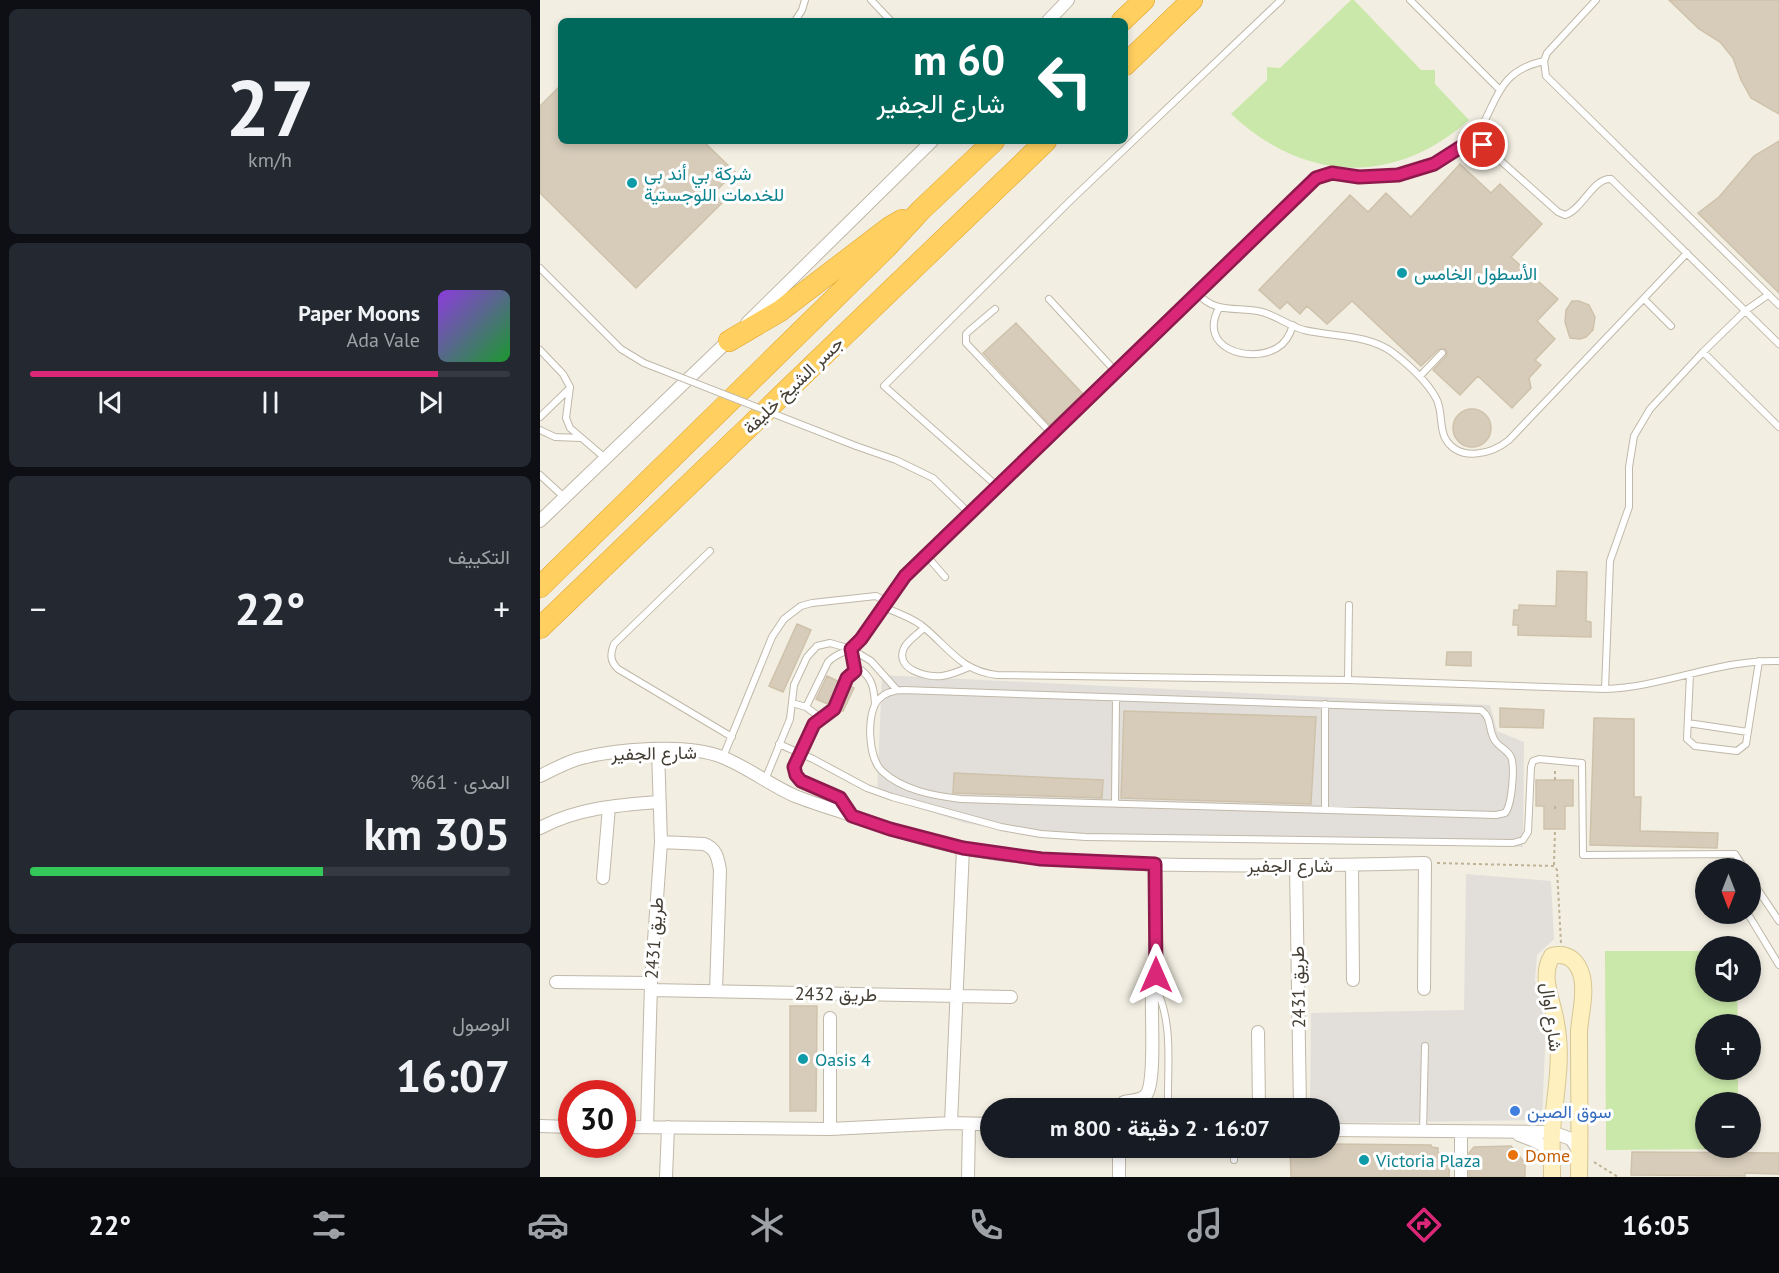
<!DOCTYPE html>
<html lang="ar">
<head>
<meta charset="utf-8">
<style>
  body { margin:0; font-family:"PT Sans",Vazirmatn,sans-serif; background:#242831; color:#f1f3f6; direction:rtl; height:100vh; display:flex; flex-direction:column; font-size:22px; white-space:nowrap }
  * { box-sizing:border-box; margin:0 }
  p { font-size:20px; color:#9ea1a6 }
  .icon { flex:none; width:33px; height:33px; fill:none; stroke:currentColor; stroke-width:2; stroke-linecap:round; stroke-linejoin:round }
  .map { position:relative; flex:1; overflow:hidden; direction:ltr }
  .details { display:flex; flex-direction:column; gap:9px; padding:9px; background:#0d0f14; width:540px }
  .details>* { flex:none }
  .top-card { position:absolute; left:18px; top:18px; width:570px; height:126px; border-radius:9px; box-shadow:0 3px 9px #0003; direction:rtl; background:#00695c; color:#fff; overflow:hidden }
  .needle { width:39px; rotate:180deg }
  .fabs { position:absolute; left:1155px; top:858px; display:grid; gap:12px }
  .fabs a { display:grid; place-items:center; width:66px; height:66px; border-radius:50%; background:#171b24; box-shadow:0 3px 9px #0003; font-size:30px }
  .speed { position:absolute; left:18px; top:1080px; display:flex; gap:12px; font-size:30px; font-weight:700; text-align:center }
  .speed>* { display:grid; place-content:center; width:78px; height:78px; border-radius:50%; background:#171b24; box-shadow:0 3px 9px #0003; line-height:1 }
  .speed .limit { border:9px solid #d22; background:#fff; color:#111 }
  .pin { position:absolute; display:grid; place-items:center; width:51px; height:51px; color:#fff; margin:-26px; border:3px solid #fff; border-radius:50%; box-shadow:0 2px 6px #0007 }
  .me { position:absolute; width:66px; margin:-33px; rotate:0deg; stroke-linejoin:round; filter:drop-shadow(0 0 4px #0008) }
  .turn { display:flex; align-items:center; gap:21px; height:126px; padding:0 24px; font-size:27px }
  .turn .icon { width:78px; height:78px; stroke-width:2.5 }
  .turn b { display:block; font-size:42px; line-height:51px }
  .big { font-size:45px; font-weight:700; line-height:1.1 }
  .details .widget { flex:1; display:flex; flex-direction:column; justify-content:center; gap:9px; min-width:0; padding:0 21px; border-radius:9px; background:#242831 }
  .details .dial { align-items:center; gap:0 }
  .dial b { font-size:78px; line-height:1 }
  .song { display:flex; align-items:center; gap:18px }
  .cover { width:72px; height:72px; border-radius:9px; background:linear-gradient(135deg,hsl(270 70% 55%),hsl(130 70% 35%)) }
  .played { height:6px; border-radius:3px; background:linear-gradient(90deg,#db2777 85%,#363941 85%) }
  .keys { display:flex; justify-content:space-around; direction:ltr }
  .heat { display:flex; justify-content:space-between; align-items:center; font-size:33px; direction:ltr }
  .charge { height:9px; border-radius:4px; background:linear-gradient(90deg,#34c759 61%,#363941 0) }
  .trip { position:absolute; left:440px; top:1098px; width:360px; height:60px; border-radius:30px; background:#171b24; box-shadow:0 3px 9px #0003; font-weight:700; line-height:60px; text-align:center; direction:rtl }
  .tab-bar { display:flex; height:96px; justify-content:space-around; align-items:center; background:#090b0e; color:#9ea1a6 }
  .tab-bar .icon { width:42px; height:42px }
  .tab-bar .on { color:#db2777 }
  .tab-bar b { font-size:27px; color:#f1f3f6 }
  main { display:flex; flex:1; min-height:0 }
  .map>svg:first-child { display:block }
  .green { fill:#cae8a9 }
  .parking { fill:#e2dfdb }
  .building { fill:#d7ccba; stroke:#cec2ab; stroke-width:1.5 }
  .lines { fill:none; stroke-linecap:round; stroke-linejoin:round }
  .lane-casing { stroke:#c0b8a8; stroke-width:8 }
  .street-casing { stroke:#c0b8a8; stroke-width:14 }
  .secondary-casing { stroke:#d7c692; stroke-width:18 }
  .highway-casing { stroke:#e1a42d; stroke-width:22 }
  .path { stroke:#bfb296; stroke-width:2; stroke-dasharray:3 3; stroke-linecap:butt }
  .lane { stroke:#fff; stroke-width:6 }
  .street { stroke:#fff; stroke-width:12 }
  .secondary { stroke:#fff1bf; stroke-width:16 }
  .highway { stroke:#ffcf60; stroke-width:21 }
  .lane-bridge-casing { stroke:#c0b8a8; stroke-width:8; stroke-linecap:butt }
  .lane-bridge { stroke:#fff; stroke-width:6 }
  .route-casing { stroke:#8e194d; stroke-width:15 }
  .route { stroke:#db2777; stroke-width:10 }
  .culture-dot { fill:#0f9aa8; stroke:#fff; stroke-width:2 }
  .shop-dot { fill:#3f7fe0; stroke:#fff; stroke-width:2 }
  .food-dot { fill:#e8710a; stroke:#fff; stroke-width:2 }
  .labels { text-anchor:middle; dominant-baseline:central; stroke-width:6; stroke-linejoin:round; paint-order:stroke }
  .culture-label { font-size:18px; fill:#0d838f; stroke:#fff; text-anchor:start }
  .street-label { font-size:18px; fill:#433d33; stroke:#fff }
  .shop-label { font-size:18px; fill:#366cbe; stroke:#fff; text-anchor:start }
  .food-label { font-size:18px; fill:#c56008; stroke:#fff; text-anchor:start }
</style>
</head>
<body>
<main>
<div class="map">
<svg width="1239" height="1177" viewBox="0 0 1239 1177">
  <rect width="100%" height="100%" fill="#f2eee2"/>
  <!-- green -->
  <path class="green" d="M811 0H814L881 70H895V84L929 120C853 187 764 182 691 114L727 80V67L740 68Z
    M1065 951H1165L1166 992H1197L1198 1024H1166V1070H1198V1102H1166V1148H1198V1149L1066 1150Z"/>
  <!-- parking -->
  <path class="parking" d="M342 675 950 705 957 731 984 742 983 847 489 834 425 823 337 795Z
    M926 874 1011 881 1014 939 997 955 995 980 1006 1023 1002 1120 789 1123V1108H770L771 1013 924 1010Z"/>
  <!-- building -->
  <path class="building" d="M1129 0H1239V114L1211 98 1201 80 1193 58 1180 42 1159 29Z
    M21 85V141H163L195 172 174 193 183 202 96 288 0 193V106Z
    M1239 141V293L1158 213 1179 197 1214 156Z
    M920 164 951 193 960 184 1002 224 971 257 1018 299 997 321 1015 339 995 360 1001 365 989 378 991 388 972 408 938 376 920 395 893 370 906 356 907 352 905 349H899L881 366 812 301 787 324 767 306 760 314 747 302 740 309 719 290 810 195 828 212 846 193 871 217Z
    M1032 301H1039L1049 305 1055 317 1053 330 1046 337 1040 339 1030 338 1025 322 1026 310Z
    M476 323 543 394 510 425 443 353Z
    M913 428a19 19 0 1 1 38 0a19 19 0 1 1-38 0Z
    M1017 571 1047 572 1046 621 1051 622V637L978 635V625H973L974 610H979V605L1016 606Z
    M257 624 271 630 243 692 229 686Z
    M907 652H931V666L906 665Z
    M287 676 300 682 290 705 276 699Z
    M310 686 314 688 303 711 299 710Z
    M960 708 1004 710 1003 728 960 727Z
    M584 711 776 717 771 804 581 798Z
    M1054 718 1094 719V797H1101L1100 831 1178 833 1177 848 1050 845Z
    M414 773 563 780 562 798 413 793Z
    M996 780H1033V806H1025V829H1004V806H996Z
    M250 1006H277L276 1111H250Z
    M789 1144 891 1145V1147L898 1148V1153H904V1158H910L909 1177H751L750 1148H789Z
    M971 1146 985 1163V1177H929V1153L934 1147Z
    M1092 1152 1239 1153V1174L1205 1173V1176L1091 1175Z"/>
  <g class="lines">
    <!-- lane casing -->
    <g class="lane-casing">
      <path id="lane" d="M331 0 351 21
        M870 0 959 89
        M1056 0 1007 53 1004 61 1006 76 1239 305
        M255 21 262 10 265 0
        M932 142C958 107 953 72 1004 61
        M0 268 81 349 104 363
        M658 294C677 315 698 306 722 312 737 316 749 326 764 330 793 337 827 334 852 352 869 365 886 380 896 398 903 411 899 426 905 438 919 463 952 454 969 440L1147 253
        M509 299 577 373
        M1104 299 1131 326
        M679 308C657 348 709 364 737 348 746 343 750 335 753 325
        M455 309 429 331 426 334V343L512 434
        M0 350 23 374 30 387 26 418 30 428 65 458
        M1163 352 1239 427
        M880 376 902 353
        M0 417 30 388
        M0 430 15 437 41 438
        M316 446 356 460 393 478 429 513
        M0 475 24 497
        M457 486 344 386 531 200 741 0
        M170 551 74 644C70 655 70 661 78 669L192 737
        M386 555 405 577
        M343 607C356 612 370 617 381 625 408 646 420 671 457 675L808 680 1065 689C1125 687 1179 659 1239 661
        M384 628C378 634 368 640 364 648 354 669 387 678 402 676 411 675 420 671 429 667
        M311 649 315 671
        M1150 674 1147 739 1155 746 1197 751 1206 744 1219 661
        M808 680 809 605
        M1065 689 1070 561 1089 507V467L1094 436 1110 409 1163 352 1205 311 1228 295
        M364 690 941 710C952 718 948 728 954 739 958 747 967 749 971 757 975 767 972 805 965 813L956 815 421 799C394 796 362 790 342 771 328 758 326 714 338 700 345 692 354 690 364 690Z
        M252 703 266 707 281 718
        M785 704V810
        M266 707 288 662C296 653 308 652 317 645L365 576 375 565 781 176 792 173 819 177 858 175 894 163 927 143 936 141 943 145 1018 212 1025 215C1042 210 1054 177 1071 179L1239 344
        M1148 723 1208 732
        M239 744 273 759 327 788 352 797 461 827 501 834 546 837 973 843 983 840 988 832 991 767 993 761 999 759 1042 763 1043 855 1195 854 1204 868
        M183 757 232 637 244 619 261 606 272 603 336 596 347 602
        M225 780 250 719 254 685 267 657 277 646 290 643 311 649 331 661 357 690
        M575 803 576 698
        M311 813 300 799 261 781 256 775 254 767 271 729 278 720 294 709 310 673 321 670C333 679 334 690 335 704
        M1210 878 1239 921
        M1208 914 1239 965
        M616 988C634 1025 627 1068 628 1108
        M883 1132 885 1046
        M694 1160V1148"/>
    </g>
    <!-- street casing -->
    <g class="street-casing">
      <path id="street" d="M508 21 528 0
        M207 323 392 141
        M0 521 192 337
        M0 776C12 770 25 763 38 759 74 749 147 743 182 757 207 767 230 785 255 796 270 802 286 807 302 812 351 830 400 846 452 853 516 862 582 864 648 865 727 866 806 865 885 863L884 989
        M0 828C37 808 78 805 119 802
        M121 842 164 844C176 848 178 858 180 870L176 991
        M812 865 813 980
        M756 866 760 1108
        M63 878 69 807
        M16 982 111 983
        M111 990 471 997
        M718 1032 719 1108
        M581 1108 584 1102C591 1100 601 1101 606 1095 616 1083 611 1015 612 996L616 987 615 864
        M411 1123 423 848
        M0 1126 32 1127
        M82 1127 290 1129 411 1123 450 1124
        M107 1127 111 983 121 842 118 750
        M290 1129V1018
        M789 1130 1012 1132 1031 1139 1039 1151
        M979 1135C992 1140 1003 1143 1013 1154
        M579 1148V1177
        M126 1177 128 1127
        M428 1177 429 1124
        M921 1177V1132"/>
    </g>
    <!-- secondary casing -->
    <g class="secondary-casing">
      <path id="secondary" d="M1012 1177C1012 1162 1011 1146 1012 1130 1015 1095 1023 1059 1016 1023 1013 1001 999 977 1012 956 1028 952 1038 961 1042 977 1046 995 1040 1014 1039 1032 1039 1081 1040 1129 1039 1177"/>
    </g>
    <!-- highway casing -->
    <g class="highway-casing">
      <path id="highway" d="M582 21 604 0
        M585 65 652 0
        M189 341 240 311 350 227 362 220
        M0 587 346 248 381 210 454 141
        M0 628 506 141"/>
    </g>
    <!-- path -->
    <path class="path" d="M1015 780V771
      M1015 806V811
      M897 863 1014 866 1017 870 1021 943
      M1014 865 1015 829
      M1054 1162 1078 1177"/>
    <!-- lane -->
    <use href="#lane" class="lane"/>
    <!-- street -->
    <use href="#street" class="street"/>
    <!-- secondary -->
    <use href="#secondary" class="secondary"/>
    <!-- highway -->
    <use href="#highway" class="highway"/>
    <!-- lane-bridge casing -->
    <g class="lane-bridge-casing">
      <path id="lane-bridge" d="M104 363 316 446"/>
    </g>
    <!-- lane-bridge -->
    <use href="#lane-bridge" class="lane-bridge"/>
  </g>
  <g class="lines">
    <!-- route casing -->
    <g class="route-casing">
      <path id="route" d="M616 975 615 864 501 859 423 848 350 829 312 816 300 798 261 781 256 775 254 767 274 724 294 709 307 678 315 671 311 649 321 639 365 576 776 178 792 173 819 177 858 175 894 164 927 143 936 141 943 145"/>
    </g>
    <!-- route -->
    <use href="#route" class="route"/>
  </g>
  <!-- markers -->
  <g class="culture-dot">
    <circle cx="92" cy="183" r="6"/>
    <circle cx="862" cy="273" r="6"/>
    <circle cx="263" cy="1059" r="6"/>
    <circle cx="824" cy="1160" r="6"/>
  </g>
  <circle class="shop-dot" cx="975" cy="1111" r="6"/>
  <circle class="food-dot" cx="973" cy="1155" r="6"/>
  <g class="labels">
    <!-- culture labels -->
    <g class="culture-label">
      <text x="104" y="173">شركة بي أند بي<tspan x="104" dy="21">للخدمات اللوجستية</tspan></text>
      <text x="874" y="273">الأسطول الخامس</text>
      <text x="275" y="1059">Oasis 4</text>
      <text x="836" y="1160">Victoria Plaza</text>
    </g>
    <!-- street labels -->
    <g class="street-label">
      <text transform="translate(253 385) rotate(-44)">جسر الشيخ خليفة</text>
      <text transform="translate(114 753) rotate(-1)">شارع الجفير</text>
      <text x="750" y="865">شارع الجفير</text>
      <text transform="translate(114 938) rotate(-86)">طريق 2431</text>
      <text transform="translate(758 987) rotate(-91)">طريق 2431</text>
      <text transform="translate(296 994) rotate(1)">طريق 2432</text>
      <text transform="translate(1012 1017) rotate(83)">شارع اوال</text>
    </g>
    <!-- shop labels -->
    <g class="shop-label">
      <text x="987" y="1111">سوق الصين</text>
    </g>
    <!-- food labels -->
    <g class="food-label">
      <text x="985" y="1155">Dome</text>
    </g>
  </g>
</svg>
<div class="fabs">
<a><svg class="needle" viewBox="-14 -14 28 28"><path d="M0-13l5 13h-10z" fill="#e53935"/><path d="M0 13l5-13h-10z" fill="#9ea1a6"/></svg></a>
<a><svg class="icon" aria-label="sound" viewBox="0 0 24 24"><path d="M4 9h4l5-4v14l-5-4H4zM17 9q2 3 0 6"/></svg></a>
<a>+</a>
<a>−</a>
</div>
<div class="speed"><div class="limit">30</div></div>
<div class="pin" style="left:943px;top:145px;background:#d93025"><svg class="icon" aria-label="arrive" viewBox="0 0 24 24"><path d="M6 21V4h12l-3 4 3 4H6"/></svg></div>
<svg class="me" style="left:616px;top:975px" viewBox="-20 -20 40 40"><path d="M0-17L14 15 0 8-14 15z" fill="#db2777" stroke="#fff" stroke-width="4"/></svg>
<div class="trip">16:07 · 2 دقيقة · 800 m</div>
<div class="top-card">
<div class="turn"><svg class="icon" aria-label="left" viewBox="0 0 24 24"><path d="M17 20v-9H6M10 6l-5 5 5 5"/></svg><div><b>60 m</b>شارع الجفير</div></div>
</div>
</div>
<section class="details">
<div class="widget dial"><b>27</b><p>km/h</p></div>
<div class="widget">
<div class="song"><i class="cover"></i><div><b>Paper Moons</b><p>Ada Vale</p></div></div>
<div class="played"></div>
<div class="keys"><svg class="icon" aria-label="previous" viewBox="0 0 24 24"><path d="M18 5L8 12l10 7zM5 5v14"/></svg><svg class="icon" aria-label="pause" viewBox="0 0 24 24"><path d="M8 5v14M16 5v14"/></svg><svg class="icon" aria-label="next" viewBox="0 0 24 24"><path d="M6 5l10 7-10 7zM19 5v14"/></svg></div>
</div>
<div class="widget"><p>التكييف</p>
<div class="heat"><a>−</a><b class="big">22°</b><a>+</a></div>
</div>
<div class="widget"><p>المدى · 61%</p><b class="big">305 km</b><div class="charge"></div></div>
<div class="widget"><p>الوصول</p><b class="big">16:07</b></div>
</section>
</main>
<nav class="tab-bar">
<b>16:05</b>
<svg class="icon on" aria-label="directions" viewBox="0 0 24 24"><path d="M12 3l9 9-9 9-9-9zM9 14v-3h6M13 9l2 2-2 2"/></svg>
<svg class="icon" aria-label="music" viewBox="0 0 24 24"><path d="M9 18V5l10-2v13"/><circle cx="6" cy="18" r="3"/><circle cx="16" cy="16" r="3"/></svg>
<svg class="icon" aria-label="phone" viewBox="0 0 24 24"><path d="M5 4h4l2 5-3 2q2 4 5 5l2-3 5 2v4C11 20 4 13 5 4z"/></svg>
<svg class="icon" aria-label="climate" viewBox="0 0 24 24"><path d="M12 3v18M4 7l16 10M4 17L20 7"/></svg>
<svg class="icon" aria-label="car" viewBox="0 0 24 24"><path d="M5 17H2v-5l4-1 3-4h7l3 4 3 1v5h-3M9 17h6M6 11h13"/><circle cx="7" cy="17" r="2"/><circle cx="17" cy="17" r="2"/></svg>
<svg class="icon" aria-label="filters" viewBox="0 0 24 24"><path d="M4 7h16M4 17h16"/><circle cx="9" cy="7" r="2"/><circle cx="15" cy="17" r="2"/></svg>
<b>22°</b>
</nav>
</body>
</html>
